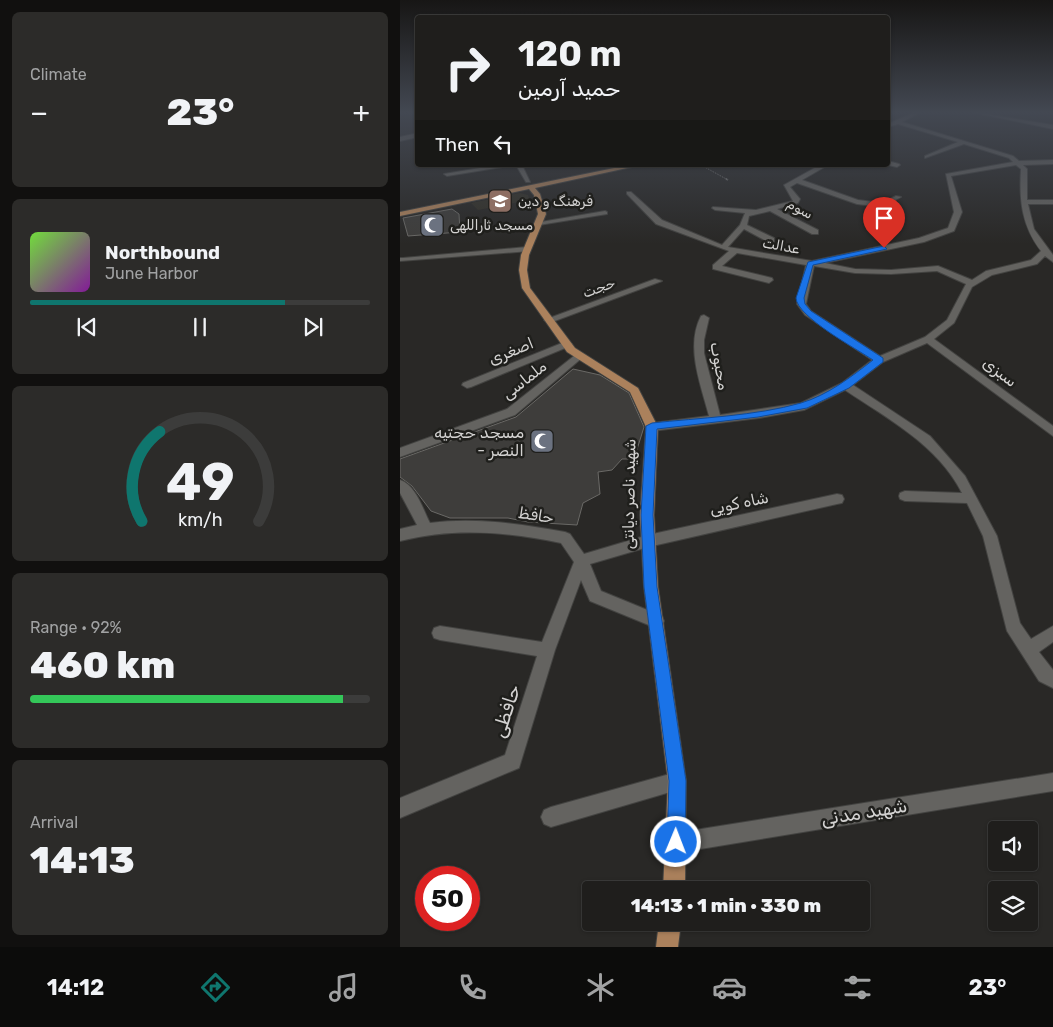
<!DOCTYPE html>
<html lang="en">
<head>
<meta charset="utf-8">
<style>
  body { margin:0; font-family:Rubik,Cairo,sans-serif; background:#2c2b29; color:#f1f3f6; height:100vh; display:flex; flex-direction:column; font-size:19px; white-space:nowrap }
  * { box-sizing:border-box; margin:0 }
  p { font-size:16px; color:#a1a2a3 }
  .icon { flex:none; width:28px; height:28px; fill:none; stroke:currentColor; stroke-width:2; stroke-linecap:round; stroke-linejoin:round }
  .map { position:relative; flex:1; overflow:hidden }
  .side { display:flex; flex-direction:column; gap:12px; padding:12px; background:#11100f; width:400px }
  .side>* { flex:none }
  .banner { position:absolute; left:15px; top:15px; width:475px; height:152px; border-radius:5px; box-shadow:0 1px 4px #0004,0 0 0 1px #3c3c3b; background:#1f1e1c; color:#f1f3f6; overflow:hidden }
  .fabs { position:absolute; left:588px; top:821px; display:grid; gap:10px }
  .fabs a { display:grid; place-items:center; width:50px; height:50px; border-radius:5px; background:#1f1e1c; box-shadow:0 1px 4px #0004,0 0 0 1px #3c3c3b; font-size:25px }
  .speed { position:absolute; left:15px; top:866px; display:flex; gap:10px; font-size:25px; font-weight:700; text-align:center }
  .speed>* { display:grid; place-content:center; width:65px; height:65px; border-radius:50%; background:#1f1e1c; box-shadow:0 1px 4px #0004,0 0 0 1px #3c3c3b; line-height:1 }
  .speed .limit { border:8px solid #d22; background:#fff; color:#111 }
  .pin { position:absolute; display:grid; place-items:center; width:42px; height:42px; color:#fff; margin:-51px -21px; border-radius:50% 50% 50% 0; rotate:-45deg; box-shadow:0 0 5px #0007 }
  .pin .icon { rotate:45deg }
  .me { position:absolute; width:55px; margin:-28px; rotate:1deg; stroke-linejoin:round; filter:drop-shadow(0 0 4px #0008) }
  .turn { display:flex; align-items:center; gap:18px; height:105px; padding:0 20px; font-size:22px }
  .turn .icon { width:65px; height:65px; stroke-width:2.5 }
  .turn b { display:block; font-size:35px; line-height:42px }
  .then { display:flex; align-items:center; height:48px; padding:0 20px; background:#0003; gap:10px; font-size:19px }
  .big { font-size:38px; font-weight:800; line-height:1.1 }
  .side .card { flex:1; display:flex; flex-direction:column; justify-content:center; gap:8px; min-width:0; padding:0 18px; border-radius:8px; background:#2c2b29 }
  .side .dial { align-items:center; gap:0 }
  .dial svg { height:130px; overflow:visible; fill:none; stroke:#3c3c3b; stroke-width:7; stroke-linecap:round; text-anchor:middle }
  .dial text { fill:#f1f3f6; stroke:none }
  .song { display:flex; align-items:center; gap:15px }
  .cover { width:60px; height:60px; border-radius:8px; background:linear-gradient(135deg,hsl(100 70% 55%),hsl(290 70% 35%)) }
  .played { height:5px; border-radius:2px; background:linear-gradient(90deg,#0f766e 75%,#3c3c3b 75%) }
  .keys { display:flex; justify-content:space-around; direction:ltr }
  .heat { display:flex; justify-content:space-between; align-items:center; font-size:28px; direction:ltr }
  .charge { height:8px; border-radius:4px; background:linear-gradient(90deg,#34c759 92%,#3c3c3b 0) }
  .trip { position:absolute; left:182px; top:881px; width:288px; height:50px; border-radius:5px; background:#1f1e1c; box-shadow:0 1px 4px #0004,0 0 0 1px #3c3c3b; font-weight:800; line-height:50px; text-align:center }
  .menu { display:flex; height:80px; justify-content:space-around; align-items:center; background:#0c0c0b; color:#a1a2a3 }
  .menu .icon { width:35px; height:35px }
  .menu .selected { color:#0f766e }
  .menu b { font-size:22px; color:#f1f3f6 }
  main { display:flex; flex:1; min-height:0 }
  .map>svg:first-child { display:block }
  .built { fill:#333129 }
  .building { fill:#3e3d3b; stroke:#6a6966 }
  .lines { fill:none; stroke-linecap:round; stroke-linejoin:round }
  .minor-casing { stroke:#434341; stroke-width:2 }
  .major-casing { stroke:#434341; stroke-width:2 }
  .path-far1 { stroke:#81807f; stroke-width:1; stroke-dasharray:1 1; stroke-linecap:butt }
  .path { stroke:#81807f; stroke-width:2; stroke-dasharray:1 1; stroke-linecap:butt }
  .minor { fill:#646360; fill-rule:evenodd }
  .major { fill:#ab815c; fill-rule:evenodd }
  .route { fill:#1a73e8; stroke:#114b97 }
  .labels { text-anchor:middle; dominant-baseline:central; stroke-width:5; stroke-linejoin:round; paint-order:stroke }
  .far-poi-label { font-size:14px; fill:#d3d2d1; stroke:#1f1f1c; text-anchor:start }
  .far-street-label { font-size:14px; fill:#d3d2d1; stroke:#1f1f1c }
  .street-label { font-size:16px; fill:#d3d2d1; stroke:#1f1f1c }
  .poi-label { font-size:16px; fill:#d3d2d1; stroke:#1f1f1c; text-anchor:end }
  .near-street-label { font-size:19px; fill:#d3d2d1; stroke:#1f1f1c }
</style>
</head>
<body>
<main>
<section class="side">
<div class="card"><p>Climate</p>
<div class="heat"><a>−</a><b class="big">23°</b><a>+</a></div>
</div>
<div class="card">
<div class="song"><i class="cover"></i><div><b>Northbound</b><p>June Harbor</p></div></div>
<div class="played"></div>
<div class="keys"><svg class="icon" aria-label="previous" viewBox="0 0 24 24"><path d="M18 5L8 12l10 7zM5 5v14"/></svg><svg class="icon" aria-label="pause" viewBox="0 0 24 24"><path d="M8 5v14M16 5v14"/></svg><svg class="icon" aria-label="next" viewBox="0 0 24 24"><path d="M6 5l10 7-10 7zM19 5v14"/></svg></div>
</div>
<div class="card dial"><svg viewBox="0 0 100 80">
<path d="M14 69A42 42 0 1 1 86 69"/>
<path d="M14 69A42 42 0 0 1 25 14" stroke="#0f766e"/>
<text x="50" y="56" font-size="32" font-weight="700">49</text>
<text x="50" y="72" font-size="11">km/h</text>
</svg></div>
<div class="card"><p>Range · 92%</p><b class="big">460 km</b><div class="charge"></div></div>
<div class="card"><p>Arrival</p><b class="big">14:13</b></div>
</section>
<div class="map">
<svg width="653" height="947" viewBox="0 0 653 947">
  <rect width="100%" height="100%" fill="#292826"/>
  <!-- built -->
  <path class="built" d="M120 193 128 195 130 200 78 210 71 203Z"/>
  <!-- building -->
  <path class="building" d="M52 209 59 214 60 232 8 236 3 218Z
    M173 369 200 375 229 393 244 427 234 459H222L212 470 198 472 200 494 183 503 177 525 128 522 108 518H50L31 511 12 486 0 477V459L116 417Z"/>
  <g class="lines">
    <!-- minor casing -->
    <g class="minor-casing">
      <path id="minor" d="M14 112H18V114L14 113Z
        M515 112H521L502 122 613 156 619 161 653 160V164L623 165 627 169V200H653V204H628L634 229 653 255V262L645 256 637 264 592 275 572 287 554 323 534 339 653 426V436L527 343 483 362 453 385 530 436 565 476 597 536 620 623 631 639 653 626V642L639 652 653 670V688L639 681 607 631 583 536 567 503 505 501 500 499 499 496 500 493 505 491 562 493C538 445 488 419 445 390L404 410 359 418 252 431 246 427 252 423 309 416C301 385 285 347 301 316L304 315 309 318 304 340V353L320 415 401 403 442 383 472 360 405 315 397 304 406 265 337 253 322 266 372 278 373 280 369 283 313 269V265L329 251 256 224 227 194V192H231L262 220 322 245 340 225 345 213 315 210 312 208 313 207 356 210 393 201 384 185 420 165H428L402 180 458 200 482 203 496 196 501 197 483 207 457 204 397 183 390 187 400 199 398 203 377 209 418 230V234H412L370 211 349 216 347 225 374 238V242H368L344 229 328 247 412 261 519 238 548 228 554 212 546 174 613 162 609 158 564 144 525 158V156L558 142 498 124 488 127V124ZM616 165 621 169C619 201 622 226 641 251L631 260 586 271 572 280 538 266 491 270 455 269 425 263 524 242 554 231 562 212 551 176ZM414 266 455 273 491 274 537 271 566 284 547 320 525 337 480 356 411 311 406 304Z
        M574 112 653 125V129L576 113Z
        M18 133V137L0 141V137Z
        M488 161 499 164 500 165 497 167 488 165Z
        M98 165H114L47 176 44 174Z
        M116 165H122L130 182H126Z
        M205 211 207 212V214L139 225 135 223Z
        M127 247H130V251L0 261V258H3Z
        M255 279 262 281 152 322 149 323 144 320Z
        M167 341 172 344 170 346 71 387 67 388 62 385 63 383Z
        M179 352 184 355 183 357 115 415 0 457V448L107 409Z
        M0 480C16 485 23 510 30 523 75 517 121 524 165 532L170 534 184 554 248 535 437 494 442 495 444 499 442 503 437 504 248 547 190 564 201 591 262 616 264 621 262 626 256 628 190 601 181 580 155 650 119 768 0 818V798L105 755 137 656 40 640 34 638 32 633 34 628 40 626 142 642 174 562 161 543C107 532 54 527 0 541V529L17 525 0 493Z
        M277 772 284 774 286 781 284 788 277 790 151 827 144 824 141 817 144 810 151 807Z
        M653 773V791L276 853 269 850 266 843 269 836 276 833Z"/>
    </g>
    <!-- major casing -->
    <g class="major-casing">
      <path id="major" d="M229 165H241L135 188 140 194 146 214 129 255 127 270 130 288 175 348 238 388 258 427 254 515 258 587 286 781 285 890H263L268 781 244 587 240 515 246 427 230 392 167 352 122 288 119 270 121 255 138 214 134 195 129 189 0 216V212Z
        M259 922H281L278 947H256Z"/>
    </g>
    <!-- path-far1 -->
    <path class="path-far1" d="M301 165 328 180"/>
    <!-- path -->
    <path class="path" d="M326 179 328 180"/>
    <!-- minor -->
    <use href="#minor" class="minor"/>
    <!-- major -->
    <use href="#major" class="major"/>
  </g>
  <!-- sky -->
  <linearGradient id="sky" x2="0" y2="1"><stop stop-color="#171615"/><stop offset="0.46" stop-color="#434852"/><stop offset="1" stop-color="#434852" stop-opacity="0"/></linearGradient>
  <rect width="653" height="244" fill="url(#sky)"/>
  <!-- route -->
  <path class="route" d="M484 246 487 249 413 265 404 298 405 304 411 311 483 358V362L449 388 407 408 358 417 257 429 253 515 257 587 286 781 285 842 283 849 276 852 269 849 267 842 269 781 244 587 241 515 246 426 252 423C298 418 356 416 401 403 428 395 451 377 473 360 457 349 397 317 396 298L408 262Z"/>
  <!-- icons -->
  <defs>
    <g id="school-square" transform="scale(1.25)"><rect x="-9" y="-9" width="18" height="18" rx="4" fill="#8d6e63" stroke="#1f1f1c"/><path d="M0-5L7-2L0 1L-7-2ZM-4 1L0 2.5L4 1V4Q0 6-4 4Z" fill="#fff"/></g>
    <g id="mosque-square" transform="scale(1.25)"><rect x="-9" y="-9" width="18" height="18" rx="4" fill="#6b7280" stroke="#1f1f1c"/><path d="M3.5-4.9A6 6 0 1 0 3.5 4.9A5 5 0 1 1 3.5-4.9Z" fill="#fff"/></g>
  </defs>
  <g fill-rule="evenodd">
    <use href="#school-square" x="100" y="201"/>
    <use href="#mosque-square" x="32" y="225"/>
    <use href="#mosque-square" x="142" y="441"/>
  </g>
  <g class="labels">
    <!-- far-poi labels -->
    <g class="far-poi-label">
      <text x="118" y="201">فرهنگ و دین</text>
      <text x="50" y="225">مسجد ثاراللهی</text>
    </g>
    <!-- far-street labels -->
    <g class="far-street-label">
      <text transform="translate(400 209) rotate(29)">سوم</text>
      <text transform="translate(381 246) rotate(10)">عدالت</text>
      <text transform="translate(199 288) rotate(-20)">حجت</text>
    </g>
    <!-- street labels -->
    <g class="street-label">
      <text transform="translate(111 351) rotate(-22)">اصغری</text>
      <text transform="translate(320 366) rotate(80)">محبوب</text>
      <text transform="translate(600 372) rotate(37)">سبزی</text>
      <text transform="translate(124 380) rotate(-38)">ملماسی</text>
      <text transform="translate(229 494) rotate(-89)">شهید ناصر دیانتی</text>
      <text transform="translate(339 503) rotate(-12)">شاه کویی</text>
      <text transform="translate(136 515) rotate(9)">حافظ</text>
    </g>
    <!-- poi labels -->
    <g class="poi-label">
      <text x="124" y="432">مسجد حجتیه<tspan x="124" dy="18">- النصر</tspan></text>
    </g>
    <!-- near-street labels -->
    <g class="near-street-label">
      <text transform="translate(106 711) rotate(-72)">حافظی</text>
      <text transform="translate(464 812) rotate(-9)">شهید مدنی</text>
    </g>
  </g>
</svg>
<div class="fabs">
<a><svg class="icon" aria-label="sound" viewBox="0 0 24 24"><path d="M4 9h4l5-4v14l-5-4H4zM17 9q2 3 0 6"/></svg></a>
<a><svg class="icon" aria-label="layers" viewBox="0 0 24 24"><path d="M12 4l9 5-9 5-9-5zM3 14l9 5 9-5"/></svg></a>
</div>
<div class="speed"><div class="limit">50</div></div>
<div class="pin" style="left:484px;top:248px;background:#d93025"><svg class="icon" aria-label="arrive" viewBox="0 0 24 24"><path d="M6 21V4h12l-3 4 3 4H6"/></svg></div>
<svg class="me" style="left:276px;top:842px" viewBox="-20 -20 40 40"><circle r="17" fill="#1a73e8" stroke="#fff" stroke-width="3"/><path d="M0-11L8 9 0 5-8 9z" fill="#fff"/></svg>
<div class="trip">14:13 · 1 min · 330 m</div>
<div class="banner">
<div class="turn"><svg class="icon" aria-label="right" viewBox="0 0 24 24"><path d="M7 20v-9h11M14 6l5 5-5 5"/></svg><div><b>120 m</b>حمید آرمین</div></div>
<div class="then">Then<svg class="icon" aria-label="left" viewBox="0 0 24 24"><path d="M17 20v-9H6M10 6l-5 5 5 5"/></svg></div>
</div>
</div>
</main>
<nav class="menu">
<b>14:12</b>
<svg class="icon selected" aria-label="directions" viewBox="0 0 24 24"><path d="M12 3l9 9-9 9-9-9zM9 14v-3h6M13 9l2 2-2 2"/></svg>
<svg class="icon" aria-label="music" viewBox="0 0 24 24"><path d="M9 18V5l10-2v13"/><circle cx="6" cy="18" r="3"/><circle cx="16" cy="16" r="3"/></svg>
<svg class="icon" aria-label="phone" viewBox="0 0 24 24"><path d="M5 4h4l2 5-3 2q2 4 5 5l2-3 5 2v4C11 20 4 13 5 4z"/></svg>
<svg class="icon" aria-label="climate" viewBox="0 0 24 24"><path d="M12 3v18M4 7l16 10M4 17L20 7"/></svg>
<svg class="icon" aria-label="car" viewBox="0 0 24 24"><path d="M5 17H2v-5l4-1 3-4h7l3 4 3 1v5h-3M9 17h6M6 11h13"/><circle cx="7" cy="17" r="2"/><circle cx="17" cy="17" r="2"/></svg>
<svg class="icon" aria-label="filters" viewBox="0 0 24 24"><path d="M4 7h16M4 17h16"/><circle cx="9" cy="7" r="2"/><circle cx="15" cy="17" r="2"/></svg>
<b>23°</b>
</nav>
</body>
</html>
